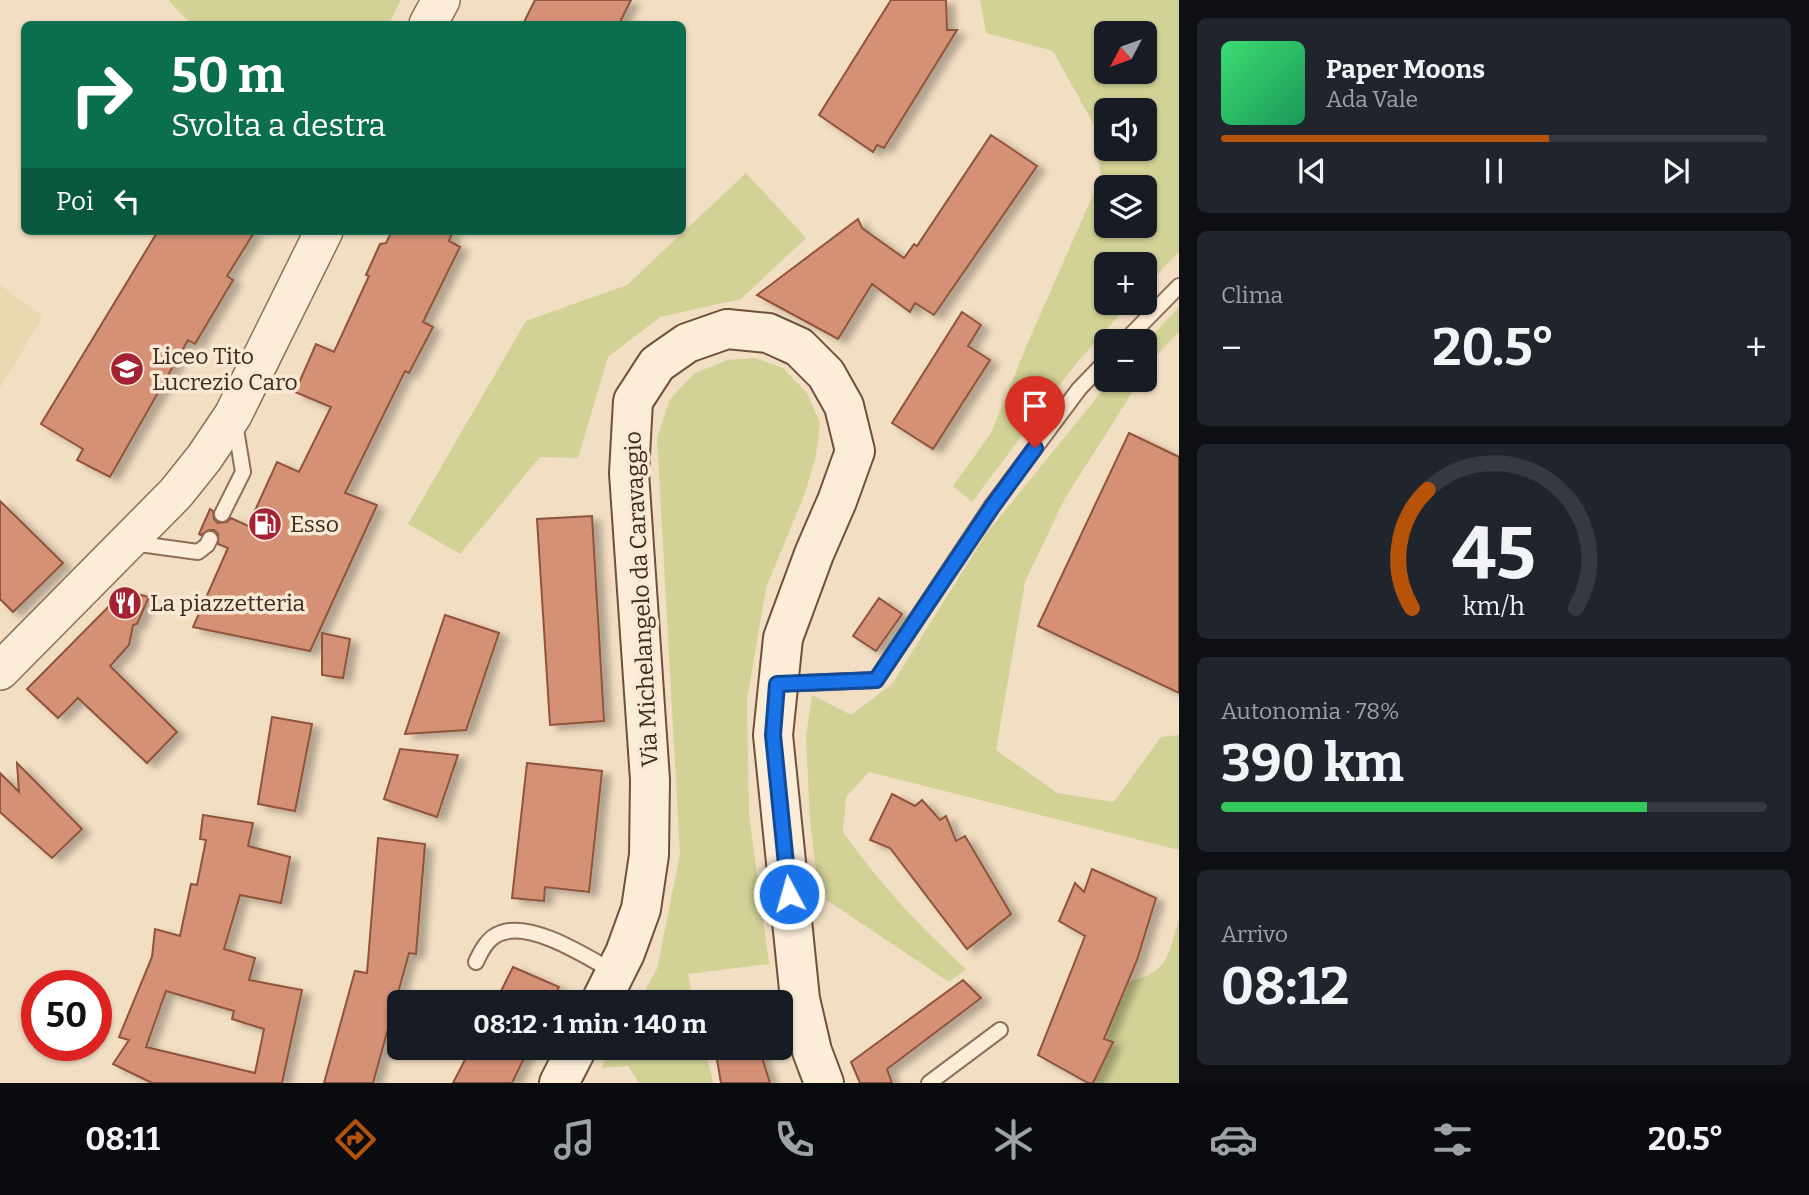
<!DOCTYPE html>
<html lang="it">
<head>
<meta charset="utf-8">
<style>
  body { margin:0; font-family:Bitter,serif; background:#20242c; color:#f1f3f6; height:100vh; display:flex; flex-direction:column; font-size:26px; white-space:nowrap }
  * { box-sizing:border-box; margin:0 }
  p { font-size:23px; color:#9ea1a6 }
  .icon { flex:none; width:38px; height:38px; fill:none; stroke:currentColor; stroke-width:2; stroke-linecap:round; stroke-linejoin:round }
  .map { position:relative; flex:1; overflow:hidden }
  .panel { display:flex; flex-direction:column; gap:18px; padding:18px; background:#0d0f14; width:630px }
  .panel>* { flex:none }
  .guide { position:absolute; left:21px; top:21px; width:665px; height:214px; border-radius:10px; box-shadow:0 2px 5px #0004; background:#0b6e4f; color:#fff; overflow:hidden }
  .needle { width:46px; rotate:229deg }
  .fabs { position:absolute; left:1094px; top:21px; display:grid; gap:14px }
  .fabs a { display:grid; place-items:center; width:63px; height:63px; border-radius:10px; background:#171b24; box-shadow:0 2px 5px #0004; font-size:35px }
  .speed { position:absolute; left:21px; top:970px; display:flex; gap:14px; font-size:35px; font-weight:700; text-align:center }
  .speed>* { display:grid; place-content:center; width:91px; height:91px; border-radius:50%; background:#171b24; box-shadow:0 2px 5px #0004; line-height:1 }
  .speed .limit { border:10px solid #d22; background:#fff; color:#111 }
  .pin { position:absolute; display:grid; place-items:center; width:60px; height:60px; color:#fff; margin:-72px -30px; border-radius:50% 50% 50% 0; rotate:-45deg; box-shadow:0 0 7px #0007 }
  .pin .icon { rotate:45deg }
  .me { position:absolute; width:77px; margin:-38px; rotate:354deg; stroke-linejoin:round; filter:drop-shadow(0 0 5px #0008) }
  .turn { display:flex; align-items:center; gap:24px; height:147px; padding:0 35px; font-size:32px }
  .turn .icon { width:91px; height:91px; stroke-width:2.5 }
  .turn b { display:block; font-size:49px; line-height:60px }
  .then { display:flex; align-items:center; height:66px; padding:0 35px; background:#0003; gap:14px; font-size:26px }
  .big { font-size:52px; font-weight:700; line-height:1.1 }
  .panel .tile { flex:1; display:flex; flex-direction:column; justify-content:center; gap:10px; min-width:0; padding:0 24px; border-radius:10px; background:#20242c }
  .panel .dial { align-items:center; gap:0 }
  .dial svg { height:182px; overflow:visible; fill:none; stroke:#363941; stroke-width:7; stroke-linecap:round; text-anchor:middle }
  .dial text { fill:#f1f3f6; stroke:none }
  .song { display:flex; align-items:center; gap:21px }
  .cover { width:84px; height:84px; border-radius:10px; background:linear-gradient(135deg,hsl(140 70% 55%),hsl(150 70% 35%)) }
  .played { height:7px; border-radius:4px; background:linear-gradient(90deg,#b45309 60%,#363941 60%) }
  .keys { display:flex; justify-content:space-around; direction:ltr }
  .heat { display:flex; justify-content:space-between; align-items:center; font-size:38px; direction:ltr }
  .charge { height:10px; border-radius:5px; background:linear-gradient(90deg,#34c759 78%,#363941 0) }
  .trip { position:absolute; left:387px; top:990px; width:406px; height:70px; border-radius:10px; background:#171b24; box-shadow:0 2px 5px #0004; font-weight:700; line-height:70px; text-align:center }
  .menu { display:flex; height:112px; justify-content:space-around; align-items:center; background:#090b0e; color:#9ea1a6 }
  .menu .icon { width:49px; height:49px }
  .menu .on { color:#b45309 }
  .menu b { font-size:32px; color:#f1f3f6 }
  main { display:flex; flex:1; min-height:0 }
  .map>svg:first-child { display:block }
  .farmland { fill:#e9d8b0 }
  .green { fill:#d2d196; fill-rule:evenodd }
  .building { fill:#d49176; stroke:#90533b; stroke-width:2; fill-rule:evenodd; filter:url(#shadow) }
  .lines { fill:none; stroke-linecap:round; stroke-linejoin:round }
  .service-casing { stroke:#8e6e58; stroke-width:18 }
  .tertiary-casing { stroke:#8e6e58; stroke-width:40 }
  .secondary-casing { stroke:#704f3b; stroke-width:42 }
  .service { stroke:#fcedd8; stroke-width:14 }
  .tertiary { stroke:#fcedd8; stroke-width:37 }
  .secondary { stroke:#fcedd8; stroke-width:38 }
  .route-casing { stroke:#114b97; stroke-width:18 }
  .route { stroke:#1a73e8; stroke-width:12 }
  .labels { text-anchor:middle; dominant-baseline:central; stroke-width:7; stroke-linejoin:round; paint-order:stroke }
  .poi-label { font-size:23px; fill:#3d291d; stroke:#f9e9d4; text-anchor:start }
  .street-label { font-size:23px; fill:#3d291d; stroke:#f9e9d4 }
</style>
</head>
<body>
<main>
<div class="map">
<svg width="1179" height="1083" viewBox="0 0 1179 1083">
  <defs>
    <filter id="shadow"><feDropShadow dx="8" dy="4.5" stdDeviation="3.5" flood-color="#0004"/></filter>
  </defs>
  <rect width="100%" height="100%" fill="#f2dec3"/>
  <!-- farmland -->
  <path class="farmland" d="M0 285 43 316 0 388Z"/>
  <!-- green -->
  <path class="green" d="M168 0H401L389 24H191Z
    M980 0H1179V252L1145 287 1144 264H1106V303H1130L1074 366 972 502 953 486 991 433 1029 340 1101 177 1094 125 1053 51 986 33ZM1106 33H1144V72H1106ZM1106 110H1144V149H1106ZM1106 187H1144V226H1106Z
    M746 173 806 238 741 299 660 317 608 357 578 458 540 457 460 554 408 524 526 321 627 285Z
    M1179 307V332L1154 358 1145 372V343Z
    M755 358 783 368 807 393 820 423 816 456 805 493 766 588 747 701 749 815 769 964 688 974 694 1003H638L657 969 680 854 657 438 670 399 695 373 728 360Z
    M1111 380H1140L1064 500 1025 582 996 750 1057 793 1114 802 1161 737 1179 735V850L869 772 846 797 843 832C880 884 919 926 966 969L949 982 819 895 810 820 806 736 812 695 851 715 892 684 986 534Z
    M1179 920V1083H1093L1124 983C1170 971 1165 962 1179 920Z
    M612 1048H705L713 1083H639L628 1066 601 1068Z"/>
  <!-- building -->
  <path class="building" d="M535 0H631L619 24H523Z
    M891 0H946L947 30H957L884 148 877 145 873 152 819 115Z
    M991 135 1037 166 934 315 915 303 910 312 872 284 838 339 757 295 858 219 862 228 904 258 914 244 917 246Z
    M158 231H255L227 276 233 280 195 344 188 340 110 477 77 460 83 449 41 424Z
    M392 231H453L449 241 460 247 423 322 433 327 409 373 405 371 345 493 377 505 310 651 193 627 228 548 218 544V534L214 530H209L201 535 199 534 210 509 213 511 214 519 218 523 227 522 231 518 248 526 277 462 299 472 331 407 295 392 316 344 334 352 369 276 366 275 380 244 386 243Z
    M962 312 981 325 968 346 990 360 933 449 892 423Z
    M1129 433 1179 457V693L1038 626Z
    M0 501 63 563 13 612 0 599Z
    M592 516 604 721 550 725 537 519Z
    M124 591 149 597 137 624 133 625 129 645 110 666 177 732 147 763 78 698 58 718 27 689Z
    M879 598 902 614 876 651 853 636Z
    M445 615 499 633 466 730 405 734Z
    M322 633 350 639 343 678 322 675Z
    M272 717 312 724 295 811 258 804Z
    M400 749 458 755 437 817 384 799Z
    M17 763 82 829 52 858 0 812V773L19 792Z
    M527 763 602 771 589 892 545 887 544 901 512 898Z
    M892 794 915 806 922 800 940 820 946 816 956 841 965 836 1011 914 967 949 890 848 870 840Z
    M203 815 253 823 248 846 290 857 281 903 240 895 224 949 255 958 249 980 302 990 282 1083H152L113 1064 129 1040 119 1037 152 957 155 929 180 936 191 884 197 885 206 840 200 839ZM166 991 234 1011 232 1019 264 1029 255 1073 146 1047Z
    M378 838 425 844 416 954 409 953 373 1083H324L355 971 367 973Z
    M1092 869 1156 898 1137 960 1104 1039 1113 1042 1093 1083H1088L1038 1055 1085 936 1059 921 1075 883 1084 892Z
    M513 967 559 987 551 1003H495Z
    M963 980 981 998 887 1069 892 1083H860L851 1062Z
    M471 1048H529L512 1083H453Z
    M715 1048H759L770 1083H721Z"/>
  <g class="lines">
    <!-- service casing -->
    <g class="service-casing">
      <path id="service" d="M1125 341 1179 286
        M222 514 243 472 235 423
        M132 543 198 552 207 545 210 539
        M779 684 876 680 991 507 1079 389 1106 361
        M476 962C481 951 488 937 501 933 532 921 587 957 614 972
        M929 1083 1000 1030"/>
    </g>
    <!-- tertiary casing -->
    <g class="tertiary-casing">
      <path id="tertiary" d="M428 24 441 0
        M0 671 176 493 204 458 233 415 324 231"/>
    </g>
    <!-- secondary casing -->
    <g class="secondary-casing">
      <path id="secondary" d="M600 1003 625 953 641 909 649 855 650 780 629 473 633 401 657 364 687 343 727 329 768 333 799 347 826 374 844 406 855 451 837 501 814 554 783 638 773 735 800 999 812 1051 824 1083
        M559 1083 577 1048"/>
    </g>
    <!-- service -->
    <use href="#service" class="service"/>
    <!-- tertiary -->
    <use href="#tertiary" class="tertiary"/>
    <!-- secondary -->
    <use href="#secondary" class="secondary"/>
  </g>
  <g class="lines">
    <!-- route casing -->
    <g class="route-casing">
      <path id="route" d="M789 894 773 735 777 684 876 680 992 507 1035 448"/>
    </g>
    <!-- route -->
    <use href="#route" class="route"/>
  </g>
  <!-- icons -->
  <defs>
    <g id="school-disc" transform="scale(1.75)"><circle r="9.5" fill="#a32233" stroke="#f9e9d4"/><path d="M0-5L7-2L0 1L-7-2ZM-4 1L0 2.5L4 1V4Q0 6-4 4Z" fill="#fff"/></g>
    <g id="fuel-disc" transform="scale(1.75)"><circle r="9.5" fill="#a32233" stroke="#f9e9d4"/><path d="M-5.5-6h7V0h2V4h1.3V-2.5L3-4.5l.8-.8L6-3V5H2.5V1h-1V6h-7ZM-4.2-4.7v3.2H.2V-4.7Z" fill="#fff"/></g>
    <g id="restaurant-disc" transform="scale(1.75)"><circle r="9.5" fill="#a32233" stroke="#f9e9d4"/><path d="M-5-6h1v4h1v-4h1v4h1v-4h1v5L-1.5 .5V6h-2V.5L-5-1ZM5-6V6H3V1.5H1.5Q1.5-4 5-6Z" fill="#fff"/></g>
  </defs>
  <g fill-rule="evenodd">
    <use href="#school-disc" x="127" y="369"/>
    <use href="#fuel-disc" x="265" y="524"/>
    <use href="#restaurant-disc" x="125" y="603"/>
  </g>
  <g class="labels">
    <!-- poi labels -->
    <g class="poi-label">
      <text x="152" y="356">Liceo Tito<tspan x="152" dy="26">Lucrezio Caro</tspan></text>
      <text x="290" y="524">Esso</text>
      <text x="150" y="603">La piazzetteria</text>
    </g>
    <!-- street labels -->
    <g class="street-label">
      <text transform="translate(641 599) rotate(-93)">Via Michelangelo da Caravaggio</text>
    </g>
  </g>
</svg>
<div class="fabs">
<a><svg class="needle" viewBox="-14 -14 28 28"><path d="M0-13l5 13h-10z" fill="#e53935"/><path d="M0 13l5-13h-10z" fill="#9ea1a6"/></svg></a>
<a><svg class="icon" aria-label="sound" viewBox="0 0 24 24"><path d="M4 9h4l5-4v14l-5-4H4zM17 9q2 3 0 6"/></svg></a>
<a><svg class="icon" aria-label="layers" viewBox="0 0 24 24"><path d="M12 4l9 5-9 5-9-5zM3 14l9 5 9-5"/></svg></a>
<a>+</a>
<a>−</a>
</div>
<div class="speed"><div class="limit">50</div></div>
<div class="pin" style="left:1035px;top:448px;background:#d93025"><svg class="icon" aria-label="arrive" viewBox="0 0 24 24"><path d="M6 21V4h12l-3 4 3 4H6"/></svg></div>
<svg class="me" style="left:789px;top:894px" viewBox="-20 -20 40 40"><circle r="17" fill="#1a73e8" stroke="#fff" stroke-width="3"/><path d="M0-11L8 9 0 5-8 9z" fill="#fff"/></svg>
<div class="trip">08:12 · 1 min · 140 m</div>
<div class="guide">
<div class="turn"><svg class="icon" aria-label="right" viewBox="0 0 24 24"><path d="M7 20v-9h11M14 6l5 5-5 5"/></svg><div><b>50 m</b>Svolta a destra</div></div>
<div class="then">Poi<svg class="icon" aria-label="left" viewBox="0 0 24 24"><path d="M17 20v-9H6M10 6l-5 5 5 5"/></svg></div>
</div>
</div>
<section class="panel">
<div class="tile">
<div class="song"><i class="cover"></i><div><b>Paper Moons</b><p>Ada Vale</p></div></div>
<div class="played"></div>
<div class="keys"><svg class="icon" aria-label="previous" viewBox="0 0 24 24"><path d="M18 5L8 12l10 7zM5 5v14"/></svg><svg class="icon" aria-label="pause" viewBox="0 0 24 24"><path d="M8 5v14M16 5v14"/></svg><svg class="icon" aria-label="next" viewBox="0 0 24 24"><path d="M6 5l10 7-10 7zM19 5v14"/></svg></div>
</div>
<div class="tile"><p>Clima</p>
<div class="heat"><a>−</a><b class="big">20.5°</b><a>+</a></div>
</div>
<div class="tile dial"><svg viewBox="0 0 100 80">
<path d="M14 69A42 42 0 1 1 86 69"/>
<path d="M14 69A42 42 0 0 1 21 17" stroke="#b45309"/>
<text x="50" y="56" font-size="32" font-weight="700">45</text>
<text x="50" y="72" font-size="11">km/h</text>
</svg></div>
<div class="tile"><p>Autonomia · 78%</p><b class="big">390 km</b><div class="charge"></div></div>
<div class="tile"><p>Arrivo</p><b class="big">08:12</b></div>
</section>
</main>
<nav class="menu">
<b>08:11</b>
<svg class="icon on" aria-label="directions" viewBox="0 0 24 24"><path d="M12 3l9 9-9 9-9-9zM9 14v-3h6M13 9l2 2-2 2"/></svg>
<svg class="icon" aria-label="music" viewBox="0 0 24 24"><path d="M9 18V5l10-2v13"/><circle cx="6" cy="18" r="3"/><circle cx="16" cy="16" r="3"/></svg>
<svg class="icon" aria-label="phone" viewBox="0 0 24 24"><path d="M5 4h4l2 5-3 2q2 4 5 5l2-3 5 2v4C11 20 4 13 5 4z"/></svg>
<svg class="icon" aria-label="climate" viewBox="0 0 24 24"><path d="M12 3v18M4 7l16 10M4 17L20 7"/></svg>
<svg class="icon" aria-label="car" viewBox="0 0 24 24"><path d="M5 17H2v-5l4-1 3-4h7l3 4 3 1v5h-3M9 17h6M6 11h13"/><circle cx="7" cy="17" r="2"/><circle cx="17" cy="17" r="2"/></svg>
<svg class="icon" aria-label="filters" viewBox="0 0 24 24"><path d="M4 7h16M4 17h16"/><circle cx="9" cy="7" r="2"/><circle cx="15" cy="17" r="2"/></svg>
<b>20.5°</b>
</nav>
</body>
</html>
